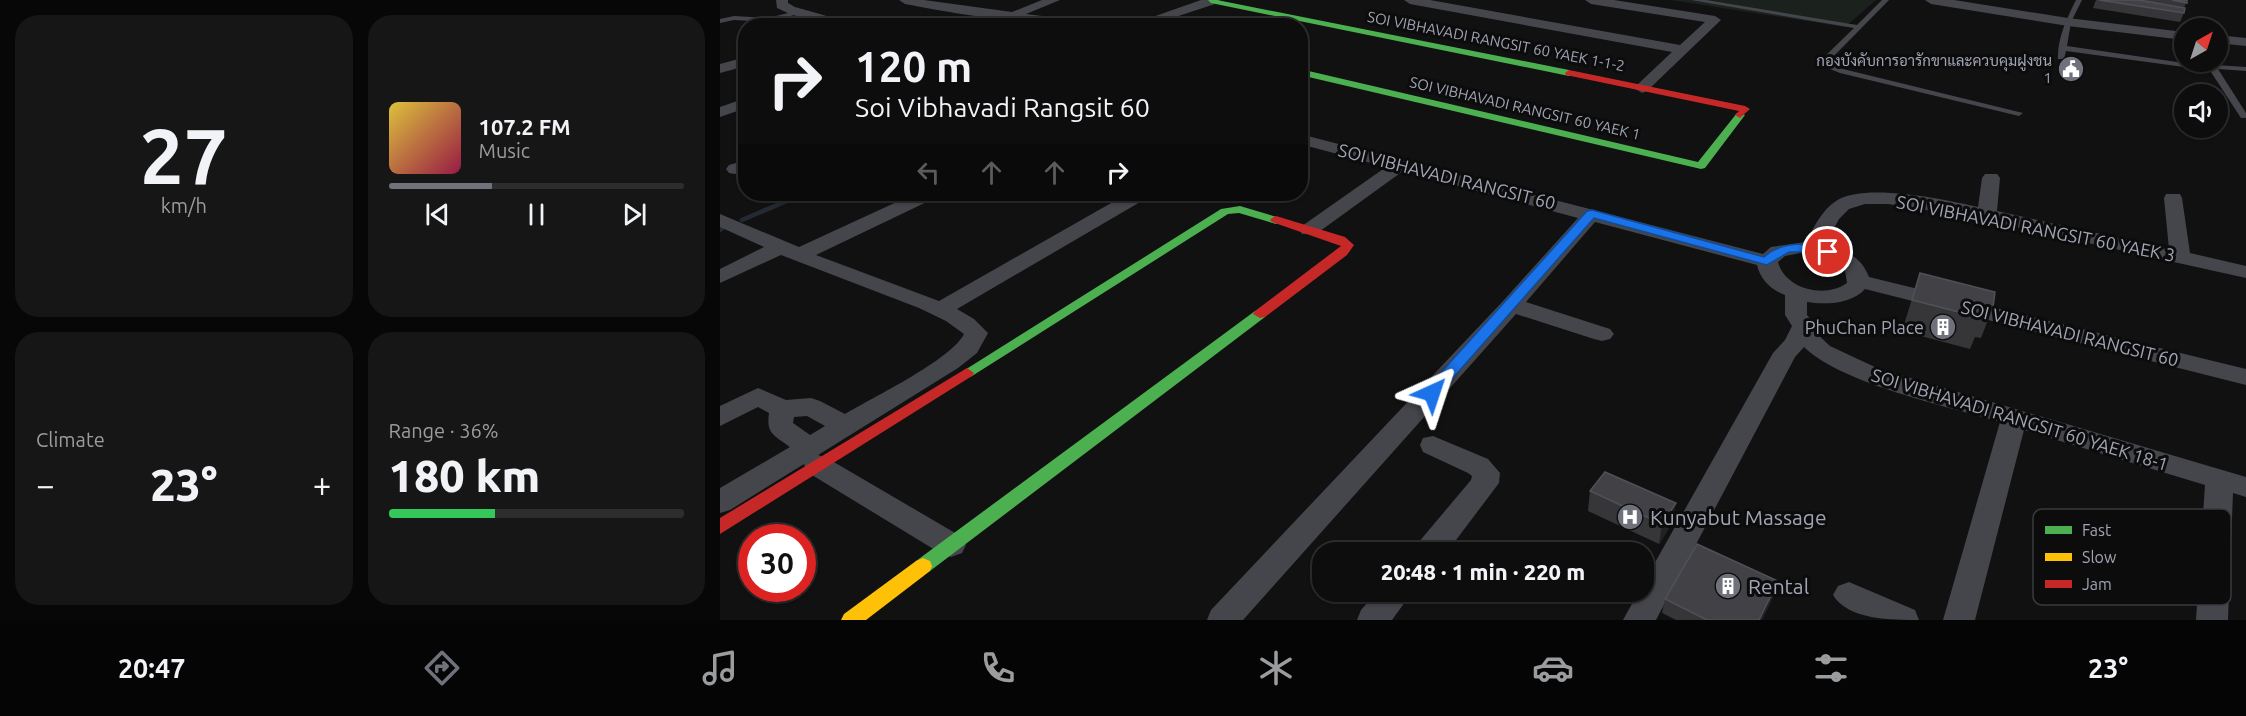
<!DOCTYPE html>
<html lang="en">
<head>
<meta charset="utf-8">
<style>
  body { margin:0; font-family:Ubuntu,Sarabun,sans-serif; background:#161617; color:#f1f3f6; height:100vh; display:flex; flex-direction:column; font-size:22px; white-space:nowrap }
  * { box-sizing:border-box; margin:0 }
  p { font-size:20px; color:#9a9c9e }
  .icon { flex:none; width:33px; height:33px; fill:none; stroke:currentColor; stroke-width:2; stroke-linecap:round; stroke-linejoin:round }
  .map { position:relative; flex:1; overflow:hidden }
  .sheet { display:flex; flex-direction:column; gap:15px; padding:15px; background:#070708; width:720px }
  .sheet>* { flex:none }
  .hud { position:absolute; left:18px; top:18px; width:570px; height:183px; border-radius:24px; box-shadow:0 2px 4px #0004,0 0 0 2px #2d2d2e; background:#0d0d0e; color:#f1f3f6; overflow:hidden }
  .needle { width:39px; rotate:39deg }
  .buttons { position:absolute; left:1454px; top:18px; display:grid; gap:12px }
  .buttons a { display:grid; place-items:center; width:54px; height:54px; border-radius:50%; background:#0d0d0e; box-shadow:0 2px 4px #0004,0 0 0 2px #2d2d2e; font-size:30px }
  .speed { position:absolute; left:18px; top:524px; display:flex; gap:12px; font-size:30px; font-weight:700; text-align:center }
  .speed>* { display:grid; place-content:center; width:78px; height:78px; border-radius:50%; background:#0d0d0e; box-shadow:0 2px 4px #0004,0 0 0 2px #2d2d2e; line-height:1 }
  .speed .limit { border:9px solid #d22; background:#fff; color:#111 }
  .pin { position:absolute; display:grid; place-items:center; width:51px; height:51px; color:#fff; margin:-26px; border:3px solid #fff; border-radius:50%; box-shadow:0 2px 6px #0007 }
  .me { position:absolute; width:66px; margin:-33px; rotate:42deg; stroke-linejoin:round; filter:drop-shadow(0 0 4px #0008) }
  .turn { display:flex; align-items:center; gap:21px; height:126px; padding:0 18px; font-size:27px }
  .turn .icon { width:78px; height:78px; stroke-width:2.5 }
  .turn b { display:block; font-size:42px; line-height:51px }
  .lanes { display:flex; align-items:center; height:57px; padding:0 18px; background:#0003; justify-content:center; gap:30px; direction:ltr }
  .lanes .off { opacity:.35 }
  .big { font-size:45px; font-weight:800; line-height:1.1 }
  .sheet .card { flex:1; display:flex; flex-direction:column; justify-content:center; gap:9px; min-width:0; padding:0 21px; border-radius:24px; background:#161617 }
  .sheet .dial { align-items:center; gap:0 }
  .dial b { font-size:78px; line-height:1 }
  .song { display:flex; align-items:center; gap:18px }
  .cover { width:72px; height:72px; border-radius:9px; background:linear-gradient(135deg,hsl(50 70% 55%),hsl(340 70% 35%)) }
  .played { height:6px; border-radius:3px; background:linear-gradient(90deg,#6f717b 35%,#2d2d2e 35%) }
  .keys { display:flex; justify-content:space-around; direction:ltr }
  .heat { display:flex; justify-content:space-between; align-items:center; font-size:33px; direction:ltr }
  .charge { height:9px; border-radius:4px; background:linear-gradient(90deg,#34c759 36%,#2d2d2e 0) }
  .sheet .tiles { flex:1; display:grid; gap:15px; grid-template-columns:repeat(2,1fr) }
  .trip { position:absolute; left:592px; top:542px; width:342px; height:60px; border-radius:24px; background:#0d0d0e; box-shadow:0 2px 4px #0004,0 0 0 2px #2d2d2e; font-weight:800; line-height:60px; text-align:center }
  .tabs { display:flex; height:96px; justify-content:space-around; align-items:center; background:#050506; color:#9a9c9e }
  .tabs .icon { width:42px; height:42px }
  .tabs .selected { color:#6f717b }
  .tabs b { font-size:27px; color:#f1f3f6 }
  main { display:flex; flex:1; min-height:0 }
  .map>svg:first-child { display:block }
  .green { fill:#1b221d }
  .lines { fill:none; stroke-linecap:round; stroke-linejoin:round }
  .stream { stroke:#242a34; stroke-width:4.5 }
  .lane { fill:#45464b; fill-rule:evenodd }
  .street { fill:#45464b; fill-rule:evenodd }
  .fast { fill:#4caf50; fill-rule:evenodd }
  .slow { fill:#ffc107; fill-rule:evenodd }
  .jam { fill:#c62828; fill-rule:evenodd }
  .wall { fill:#363639 }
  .shaded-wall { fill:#222224 }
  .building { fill:#424246; stroke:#505158; stroke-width:1.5 }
  .route { fill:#1a73e8; stroke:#114b97; stroke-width:1.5 }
  .labels { text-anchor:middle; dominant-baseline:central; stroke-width:6; stroke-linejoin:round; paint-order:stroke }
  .far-street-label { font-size:15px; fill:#a1a4b4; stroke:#0c0c0d }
  .far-poi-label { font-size:15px; fill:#a1a4b4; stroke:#0c0c0d; text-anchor:end }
  .street-label { font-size:18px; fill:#a1a4b4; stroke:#0c0c0d }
  .poi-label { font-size:18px; fill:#a1a4b4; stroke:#0c0c0d; text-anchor:end }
  .near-poi-label { font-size:21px; fill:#a1a4b4; stroke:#0c0c0d; text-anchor:start }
  .key { fill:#0c0c0d; stroke:#393a3f; stroke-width:1.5 }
  .key-label { font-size:16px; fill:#a1a4b4 }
</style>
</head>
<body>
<main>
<section class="sheet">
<div class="tiles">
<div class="card dial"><b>27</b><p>km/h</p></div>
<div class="card">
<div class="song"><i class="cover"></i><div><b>107.2 FM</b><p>Music</p></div></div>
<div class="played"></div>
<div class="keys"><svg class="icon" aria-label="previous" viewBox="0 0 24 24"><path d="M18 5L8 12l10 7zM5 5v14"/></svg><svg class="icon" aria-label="pause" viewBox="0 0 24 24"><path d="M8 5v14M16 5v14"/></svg><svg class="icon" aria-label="next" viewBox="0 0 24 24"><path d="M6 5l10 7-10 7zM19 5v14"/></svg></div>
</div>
<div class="card"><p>Climate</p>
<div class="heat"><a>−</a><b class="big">23°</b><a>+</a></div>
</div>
<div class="card"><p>Range · 36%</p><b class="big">180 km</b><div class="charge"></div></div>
</div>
</section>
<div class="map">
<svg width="1526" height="620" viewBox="0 0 1526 620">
  <rect width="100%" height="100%" fill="#111112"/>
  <!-- green -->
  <path class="green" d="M951 0H1156L1125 27Z"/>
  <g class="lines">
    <!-- stream -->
    <path class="stream" d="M22 220 83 194
      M0 230 3 228"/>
    <!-- lane -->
    <path class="lane" d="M971 0H986L1137 25 1162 0H1169L1108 62 1123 69 1303 113 1299 116 1120 73 1100 65V61L1134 28Z
      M1356 0H1362L1351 22 1347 46 1464 63 1526 67V71L1498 69 1526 113V118H1521L1489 69 1464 67 1346 51 1344 59H1338C1337 39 1347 18 1356 0Z
      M80 10 83 12 82 13 48 22 14 20 0 23V19L14 16 48 18Z"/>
    <!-- street -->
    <path class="street" d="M56 0H68V3L75 7 142 26C114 26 82 21 57 8Z
      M179 0H204L292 12 322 0H340L306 14 371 22 377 26C313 26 248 16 185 4Z
      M481 0H500L498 3 428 26H407Z
      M684 0H710L960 45 985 22 871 4 865 0H894L995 16 1001 20 927 91 922 93 914 88 917 85 952 52 690 4Z
      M1205 0H1234L1348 18 1464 32V40L1348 26 1211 4Z
      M1497 35 1526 38V46L1497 43Z
      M26 57V66L0 73V64Z
      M26 98V108L0 117V107Z
      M580 134 1043 254 1051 247 1086 242C1094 227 1102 210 1116 201 1145 182 1226 200 1258 207L1262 178 1265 174H1277L1280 178 1277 211 1449 249 1444 198 1446 194H1460L1462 198 1470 253 1526 266V278L1251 217 1168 204H1145L1129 209 1119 219 1105 245C1125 250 1141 256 1149 277L1526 369V385L1145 289C1132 304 1105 305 1087 302V315L1096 326 1094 331 1110 346 1157 368 1526 477V497L1513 493 1508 620H1476L1485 485 1304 430 1255 620H1223L1280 422C1227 406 1122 384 1084 347L1075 357 936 620H903L919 591H924V582L1053 353 1065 340 1072 326 1065 315V295C1051 290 1040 279 1037 265L875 222 806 302 890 329 894 334 890 339 882 341 874 339 796 314 523 620H487L491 610 784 300 858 218 683 171 596 234H582L579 230 582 226 666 167 580 144ZM1080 253C1097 255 1113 258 1125 270L1127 283C1105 299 1065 289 1058 262L1065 256Z
      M26 160V171L15 174 9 173 6 169 9 165Z
      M194 194H217L215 198 96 255 219 301 407 194H429L427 198 237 309 254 319 268 333 257 353 238 368 98 455 107 458 242 537 246 545 242 553 231 557 220 553 87 472 84 464 10 510 0 513V488L70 447C54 435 46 434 49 413L38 407 0 426V406L38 388 66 400 91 398 100 401 125 414C152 398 232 359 244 334L226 321 199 308 61 255 0 283V269L44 247 0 227V214L79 247ZM87 416 105 426 90 435 73 423 74 417Z
      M713 436 768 459 780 473 779 483 727 552H694L698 543 751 480 752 476 748 473 703 452 700 445 703 438Z
      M1129 582 1195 610 1199 620C1172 620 1128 620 1113 595L1118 586Z
      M658 591H693L672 620H637L641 610Z"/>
    <!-- fast -->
    <path class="fast" d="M488 0H497L849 70 853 73 849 76 491 3Z
      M580 69 978 162 1017 113 1025 115 985 168 981 169 580 75Z
      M520 206 560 218 562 220 556 224 519 213 508 214 252 376 247 378 240 373 501 209Z
      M540 310 547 314 545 317 210 571 203 574 196 571 194 566 196 561 535 311Z"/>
    <!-- slow -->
    <path class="slow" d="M203 558 210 561 212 566 210 571 146 620H121L124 614 196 561Z"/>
    <!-- jam -->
    <path class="jam" d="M849 70 1025 106 1030 109 1020 118 1015 115 1019 111 846 75 845 73Z
      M556 216 625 237 634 245 627 255 545 317 540 318 533 314 535 311 621 246 552 222 550 220 552 218Z
      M247 368 254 373 252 376 0 534V518Z"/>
  </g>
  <!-- wall -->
  <path class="wall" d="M1376 0H1467L1464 8V13L1460 22 1373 8Z
    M1200 273 1273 307 1261 338 1255 337 1250 349 1182 331Z
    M870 491 952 523 939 544 868 511Z
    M1054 595 1042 620H956L942 613 945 599Z"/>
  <!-- shaded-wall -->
  <path class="shaded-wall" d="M956 503 952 523 939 544 942 524Z
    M1058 581 1054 595 1042 620H1039Z"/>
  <!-- building -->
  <path class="building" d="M1379 0H1419L1465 8 1464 13Z
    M1452 0H1467V3Z
    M1200 273 1275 292 1273 307 1265 305 1262 318 1192 300Z
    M885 472 956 503 942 524 870 491Z
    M977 544 1058 581 1039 620H987L945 599Z"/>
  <!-- route -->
  <path class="route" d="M872 210 1044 257C1063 240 1089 243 1112 249L1114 252 1108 255 1093 252H1069L1047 265 874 218 717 396H706L704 393 706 389 867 211Z"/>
  <!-- icons -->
  <defs>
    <g id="civic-disc" transform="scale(1.35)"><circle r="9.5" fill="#6f717b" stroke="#0c0c0d"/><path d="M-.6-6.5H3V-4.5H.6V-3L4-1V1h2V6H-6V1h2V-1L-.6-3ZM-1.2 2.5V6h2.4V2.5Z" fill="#fff"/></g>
    <g id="building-disc" transform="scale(1.35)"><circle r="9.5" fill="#6f717b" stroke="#0c0c0d"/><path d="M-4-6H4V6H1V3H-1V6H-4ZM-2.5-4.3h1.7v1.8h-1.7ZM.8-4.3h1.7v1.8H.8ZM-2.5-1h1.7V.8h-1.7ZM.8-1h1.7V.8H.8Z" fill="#fff"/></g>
    <g id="hospital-disc" transform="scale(1.35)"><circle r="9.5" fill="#6f717b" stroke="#0c0c0d"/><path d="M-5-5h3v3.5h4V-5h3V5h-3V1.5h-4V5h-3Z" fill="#fff"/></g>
  </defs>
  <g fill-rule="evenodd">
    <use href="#civic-disc" x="1351" y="69"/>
    <use href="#building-disc" x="1223" y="327"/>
    <use href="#hospital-disc" x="910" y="517"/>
    <use href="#building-disc" x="1008" y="586"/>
  </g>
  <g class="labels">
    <!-- far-street labels -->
    <g class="far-street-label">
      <text transform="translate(776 41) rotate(11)">SOI VIBHAVADI RANGSIT 60 YAEK 1-1-2</text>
      <text transform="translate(805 108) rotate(13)">SOI VIBHAVADI RANGSIT 60 YAEK 1</text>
    </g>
    <!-- far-poi labels -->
    <g class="far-poi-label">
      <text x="1332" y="60">กองบังคับการอารักขาและควบคุมฝูงชน<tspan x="1332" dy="17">1</tspan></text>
    </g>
    <!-- street labels -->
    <g class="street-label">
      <text transform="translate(727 176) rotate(14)">SOI VIBHAVADI RANGSIT 60</text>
      <text transform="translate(1316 228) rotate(11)">SOI VIBHAVADI RANGSIT 60 YAEK 3</text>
      <text transform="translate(1350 333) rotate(14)">SOI VIBHAVADI RANGSIT 60</text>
      <text transform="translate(1300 419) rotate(17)">SOI VIBHAVADI RANGSIT 60 YAEK 18-1</text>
    </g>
    <!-- poi labels -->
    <g class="poi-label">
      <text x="1204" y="327">PhuChan Place</text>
    </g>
    <!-- near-poi labels -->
    <g class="near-poi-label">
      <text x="930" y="517">Kunyabut Massage</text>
      <text x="1028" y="586">Rental</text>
    </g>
  </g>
  <!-- legend -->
  <rect x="1313" y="509" width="198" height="96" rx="9" class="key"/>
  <rect x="1325" y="526" width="27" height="8" fill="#4caf50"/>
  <rect x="1325" y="553" width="27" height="8" fill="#ffc107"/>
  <rect x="1325" y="580" width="27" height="8" fill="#c62828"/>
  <g class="key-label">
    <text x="1362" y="536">Fast</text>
    <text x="1362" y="563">Slow</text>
    <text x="1362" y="590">Jam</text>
  </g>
</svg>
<div class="buttons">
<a><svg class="needle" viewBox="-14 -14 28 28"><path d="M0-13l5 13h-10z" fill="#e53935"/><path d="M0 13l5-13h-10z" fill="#9a9c9e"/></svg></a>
<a><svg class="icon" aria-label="sound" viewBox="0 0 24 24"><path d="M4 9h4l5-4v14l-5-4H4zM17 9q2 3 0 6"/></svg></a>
</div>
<div class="speed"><div class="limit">30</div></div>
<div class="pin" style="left:1108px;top:252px;background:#d93025"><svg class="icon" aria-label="arrive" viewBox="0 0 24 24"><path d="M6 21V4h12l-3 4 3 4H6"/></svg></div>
<svg class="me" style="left:712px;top:393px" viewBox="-20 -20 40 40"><path d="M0-17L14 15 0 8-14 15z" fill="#1a73e8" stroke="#fff" stroke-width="4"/></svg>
<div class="trip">20:48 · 1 min · 220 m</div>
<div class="hud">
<div class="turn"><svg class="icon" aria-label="right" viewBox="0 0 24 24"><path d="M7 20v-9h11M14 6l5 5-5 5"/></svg><div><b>120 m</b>Soi Vibhavadi Rangsit 60</div></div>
<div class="lanes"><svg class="icon off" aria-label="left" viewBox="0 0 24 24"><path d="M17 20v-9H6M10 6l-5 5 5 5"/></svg><svg class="icon off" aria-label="ahead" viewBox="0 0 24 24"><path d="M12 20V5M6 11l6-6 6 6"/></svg><svg class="icon off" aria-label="ahead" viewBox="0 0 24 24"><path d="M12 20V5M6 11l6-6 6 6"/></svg><svg class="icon" aria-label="right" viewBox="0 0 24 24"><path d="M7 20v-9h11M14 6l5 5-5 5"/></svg></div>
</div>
</div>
</main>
<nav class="tabs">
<b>20:47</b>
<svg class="icon selected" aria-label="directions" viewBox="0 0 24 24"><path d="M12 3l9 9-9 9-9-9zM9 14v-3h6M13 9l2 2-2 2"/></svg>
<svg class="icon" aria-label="music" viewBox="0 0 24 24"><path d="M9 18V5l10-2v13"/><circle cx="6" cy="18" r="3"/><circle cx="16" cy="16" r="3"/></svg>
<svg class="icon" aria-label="phone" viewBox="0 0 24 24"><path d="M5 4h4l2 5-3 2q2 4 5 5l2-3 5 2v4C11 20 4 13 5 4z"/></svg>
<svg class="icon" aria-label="climate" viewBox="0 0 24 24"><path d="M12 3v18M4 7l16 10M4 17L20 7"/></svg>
<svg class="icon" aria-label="car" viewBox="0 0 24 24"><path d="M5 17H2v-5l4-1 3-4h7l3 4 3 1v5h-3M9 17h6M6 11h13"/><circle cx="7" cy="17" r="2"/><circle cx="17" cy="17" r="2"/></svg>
<svg class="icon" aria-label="filters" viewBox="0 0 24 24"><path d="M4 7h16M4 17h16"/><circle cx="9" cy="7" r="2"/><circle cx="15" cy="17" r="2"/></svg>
<b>23°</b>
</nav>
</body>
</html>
